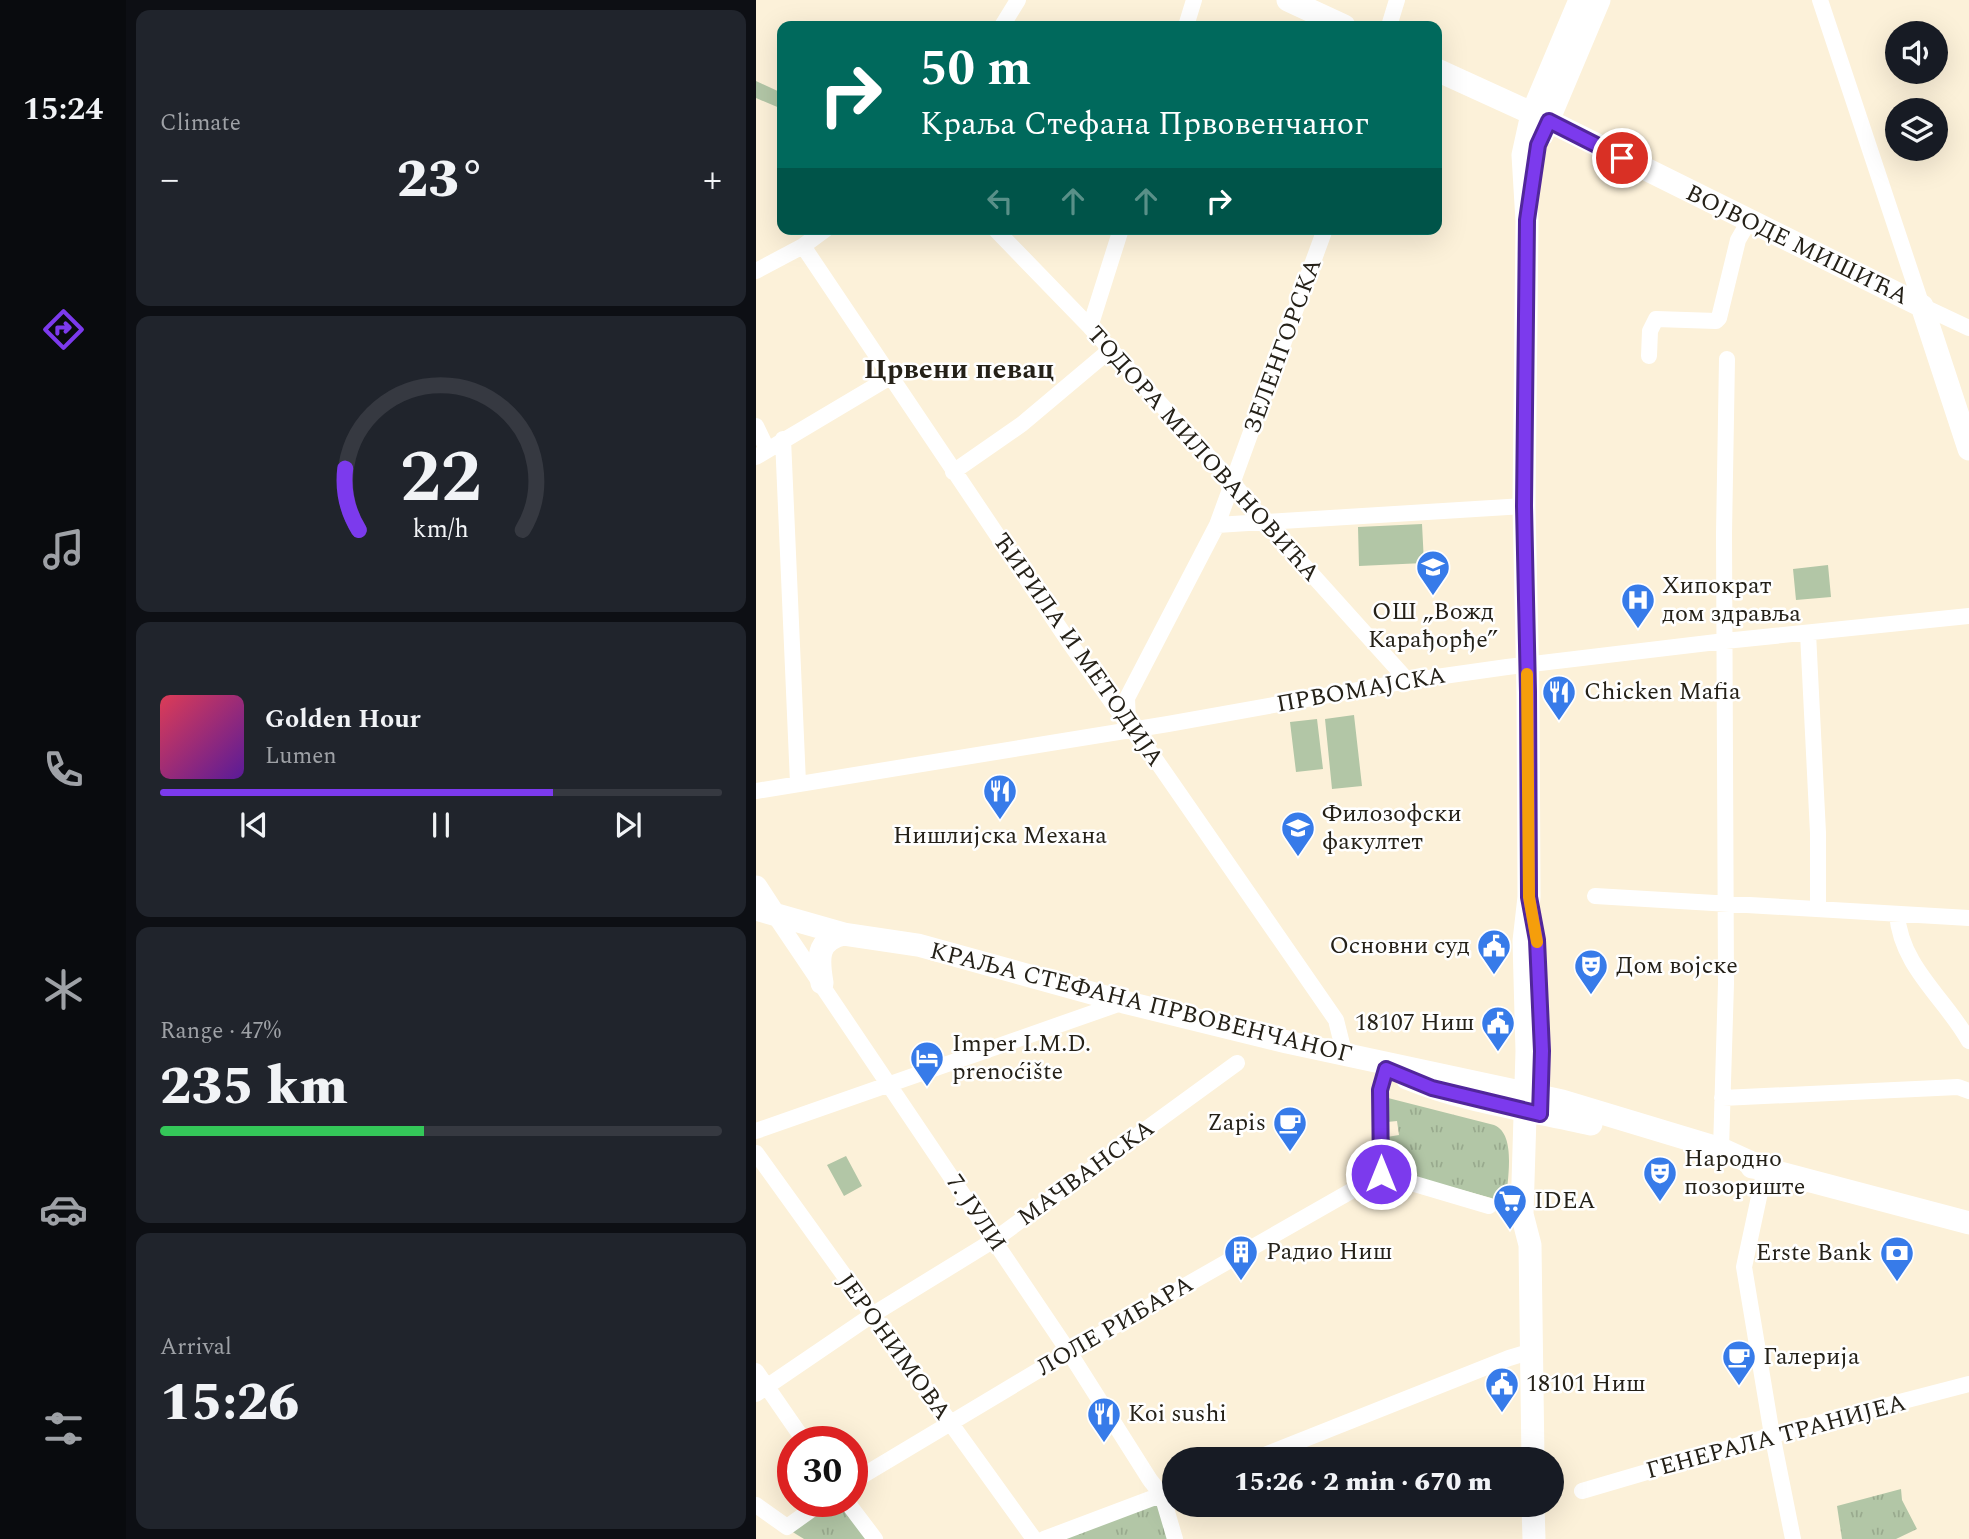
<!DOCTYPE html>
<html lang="en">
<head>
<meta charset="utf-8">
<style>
  body { margin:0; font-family:Spectral,serif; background:#20242c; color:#f1f3f6; height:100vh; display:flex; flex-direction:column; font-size:26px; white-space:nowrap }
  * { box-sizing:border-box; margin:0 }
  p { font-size:23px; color:#9ea1a6 }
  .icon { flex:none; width:38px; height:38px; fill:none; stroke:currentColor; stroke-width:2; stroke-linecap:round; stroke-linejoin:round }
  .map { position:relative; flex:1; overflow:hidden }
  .details { display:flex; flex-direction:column; gap:10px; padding:10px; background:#0d0f14; width:630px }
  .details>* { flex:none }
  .banner { position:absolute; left:21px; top:21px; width:665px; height:214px; border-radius:14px; box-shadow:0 7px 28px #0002; background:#00695c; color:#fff; overflow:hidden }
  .buttons { position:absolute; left:1129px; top:21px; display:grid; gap:14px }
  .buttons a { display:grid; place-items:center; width:63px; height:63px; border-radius:50%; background:#171b24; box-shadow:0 7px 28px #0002; font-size:35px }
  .speed { position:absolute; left:21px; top:1426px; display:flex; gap:14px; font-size:35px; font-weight:700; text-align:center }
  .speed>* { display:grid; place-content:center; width:91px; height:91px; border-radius:50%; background:#171b24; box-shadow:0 7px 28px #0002; line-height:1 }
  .speed .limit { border:10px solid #d22; background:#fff; color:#111 }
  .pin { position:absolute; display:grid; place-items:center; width:60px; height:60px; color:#fff; margin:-30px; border:4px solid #fff; border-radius:50%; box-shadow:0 2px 7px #0007 }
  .me { position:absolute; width:77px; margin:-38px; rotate:0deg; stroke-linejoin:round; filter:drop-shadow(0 0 5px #0008) }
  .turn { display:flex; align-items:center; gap:24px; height:147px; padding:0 28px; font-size:32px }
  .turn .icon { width:91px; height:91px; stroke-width:2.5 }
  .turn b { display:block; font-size:49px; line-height:60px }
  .lanes { display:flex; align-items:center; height:66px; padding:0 28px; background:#0003; justify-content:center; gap:35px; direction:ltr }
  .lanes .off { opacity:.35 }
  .big { font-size:52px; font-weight:800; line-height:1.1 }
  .details .tile { flex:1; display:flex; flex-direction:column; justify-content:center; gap:10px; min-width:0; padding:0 24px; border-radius:14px; background:#20242c }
  .details .dial { align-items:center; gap:0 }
  .dial svg { height:182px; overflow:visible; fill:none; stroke:#363941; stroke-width:7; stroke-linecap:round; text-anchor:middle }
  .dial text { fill:#f1f3f6; stroke:none }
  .song { display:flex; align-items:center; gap:21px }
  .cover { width:84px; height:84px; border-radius:10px; background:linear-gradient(135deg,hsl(350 70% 55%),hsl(270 70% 35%)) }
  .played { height:7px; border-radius:4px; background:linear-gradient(90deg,#7c3aed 70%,#363941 70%) }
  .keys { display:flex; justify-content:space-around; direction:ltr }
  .heat { display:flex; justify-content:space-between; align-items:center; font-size:38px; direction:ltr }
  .charge { height:10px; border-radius:5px; background:linear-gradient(90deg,#34c759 47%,#363941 0) }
  .trip { position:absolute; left:406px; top:1447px; width:402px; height:70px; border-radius:35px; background:#171b24; box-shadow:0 7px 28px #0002; font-weight:800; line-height:70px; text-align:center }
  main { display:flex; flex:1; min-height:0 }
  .menu { display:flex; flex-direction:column; width:126px; justify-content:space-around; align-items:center; background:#090b0e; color:#9ea1a6 }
  .menu .icon { width:49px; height:49px }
  .menu .current { color:#7c3aed }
  .menu b { font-size:32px; color:#f1f3f6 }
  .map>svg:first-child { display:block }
  .park { fill:url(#park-tufts) }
  .garden { fill:#b2c6a6 }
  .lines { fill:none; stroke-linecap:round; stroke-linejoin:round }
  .street { stroke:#fff; stroke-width:16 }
  .secondary { stroke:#fff; stroke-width:23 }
  .route-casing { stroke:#51269a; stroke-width:18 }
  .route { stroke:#7c3aed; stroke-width:12 }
  .slow { stroke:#f59e0b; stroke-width:12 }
  .labels { text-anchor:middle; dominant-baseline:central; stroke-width:5; stroke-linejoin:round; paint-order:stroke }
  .street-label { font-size:24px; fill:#252118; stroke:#fff }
  .poi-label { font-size:24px; fill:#252118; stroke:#fff; text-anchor:start }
  .quarter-label { font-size:28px; font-weight:bold; fill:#252118; stroke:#fff }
</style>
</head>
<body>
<main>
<nav class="menu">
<b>15:24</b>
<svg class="icon current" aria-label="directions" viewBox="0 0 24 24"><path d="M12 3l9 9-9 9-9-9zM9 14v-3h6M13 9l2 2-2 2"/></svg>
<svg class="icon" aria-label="music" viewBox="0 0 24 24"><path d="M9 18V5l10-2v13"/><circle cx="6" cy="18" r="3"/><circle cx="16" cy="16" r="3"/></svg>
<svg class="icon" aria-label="phone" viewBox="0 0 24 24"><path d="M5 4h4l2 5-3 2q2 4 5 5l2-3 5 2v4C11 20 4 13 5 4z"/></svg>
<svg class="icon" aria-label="climate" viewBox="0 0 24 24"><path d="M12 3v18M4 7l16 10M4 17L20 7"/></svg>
<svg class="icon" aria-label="car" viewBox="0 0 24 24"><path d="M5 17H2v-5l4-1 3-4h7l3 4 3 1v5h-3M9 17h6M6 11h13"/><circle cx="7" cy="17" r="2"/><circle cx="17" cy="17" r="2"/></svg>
<svg class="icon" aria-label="filters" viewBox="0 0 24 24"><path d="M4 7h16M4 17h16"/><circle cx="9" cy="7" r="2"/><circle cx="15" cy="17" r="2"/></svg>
</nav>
<section class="details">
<div class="tile"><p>Climate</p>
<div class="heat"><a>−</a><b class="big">23°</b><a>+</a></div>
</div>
<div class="tile dial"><svg viewBox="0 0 100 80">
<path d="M14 69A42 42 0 1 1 86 69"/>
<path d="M14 69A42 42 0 0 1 8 42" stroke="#7c3aed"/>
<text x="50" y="56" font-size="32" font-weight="700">22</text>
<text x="50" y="72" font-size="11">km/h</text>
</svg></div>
<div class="tile">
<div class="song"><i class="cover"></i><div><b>Golden Hour</b><p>Lumen</p></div></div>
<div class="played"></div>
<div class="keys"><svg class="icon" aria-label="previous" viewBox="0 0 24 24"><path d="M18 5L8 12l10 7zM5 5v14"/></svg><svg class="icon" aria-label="pause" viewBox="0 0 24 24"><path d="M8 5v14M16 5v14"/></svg><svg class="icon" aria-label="next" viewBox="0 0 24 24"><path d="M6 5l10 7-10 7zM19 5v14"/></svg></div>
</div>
<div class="tile"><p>Range · 47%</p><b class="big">235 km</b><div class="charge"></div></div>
<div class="tile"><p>Arrival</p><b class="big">15:26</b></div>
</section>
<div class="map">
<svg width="1213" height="1539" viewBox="0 0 1213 1539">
  <defs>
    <pattern id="park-tufts" width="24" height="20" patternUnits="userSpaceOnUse" patternTransform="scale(1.75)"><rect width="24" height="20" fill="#b2c6a6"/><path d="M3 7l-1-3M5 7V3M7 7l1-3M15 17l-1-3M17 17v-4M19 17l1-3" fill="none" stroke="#99aa8e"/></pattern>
  </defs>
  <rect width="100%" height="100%" fill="#fcf1d9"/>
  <!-- park -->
  <path class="park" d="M0 81 26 93V109L0 98Z
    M632 1098 738 1125C761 1134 751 1181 750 1202L633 1170 631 1137 643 1135 641 1121 631 1122Z
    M1145 1489 1146 1500 1161 1529 1140 1539H1086L1081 1506Z
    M402 1500 413 1539H302Z
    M78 1502H89L117 1539H48L35 1531Z"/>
  <!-- garden -->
  <path class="garden" d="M666 524 668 563 603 566 602 527Z
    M1072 565 1075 597 1040 600 1037 569Z
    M598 715 606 786 576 789 569 719Z
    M561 719 567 769 540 772 534 722Z
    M90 1156 106 1186 88 1196 71 1165Z"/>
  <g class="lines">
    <!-- street -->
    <path class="street" d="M1064 0 1166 306 1213 328
      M246 26 262 0
      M430 26 438 0
      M633 26 641 0
      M239 229 334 327 477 483 508 521 652 681
      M47 246 313 642 375 729 395 753 580 1020 589 1056
      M0 271 47 246 70 229
      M334 327 365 229
      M893 356 894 331 900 319 960 321 963 318 982 240 993 221
      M0 426 11 449
      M27 439 42 783
      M0 457 136 376
      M197 472 266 424 354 350
      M461 525 768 506
      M1052 633 1062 833V908
      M372 721 371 698 461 525 569 229
      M0 791 412 724 652 681 751 667 969 641 1213 616
      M839 896 1213 918
      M17 913 313 1352 394 1480 406 1495 419 1539
      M1141 914C1145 967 1189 998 1213 1041
      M966 1098 1202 1087 1213 1091
      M0 1131 368 1002
      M965 1149 970 983 968 534 971 359
      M0 1153 278 1539
      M1009 1169 988 1267 1015 1429 1037 1539
      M625 1174 733 1206
      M625 1174 624 1090 630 1069
      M0 1371 49 1442
      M0 1394 116 1315 238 1240 481 1063
      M496 1460 753 1358 776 1351
      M96 1482 313 1352 625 1174
      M826 1491 1024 1433 1213 1384
      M91 1502 119 1539
      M0 1505 31 1527 66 1502
      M288 1539 418 1490"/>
    <!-- secondary -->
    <path class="secondary" d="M532 0 588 26
      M681 70 793 121 1166 306 1213 449
      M786 135 843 0
      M0 887 17 913
      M0 909 88 934 162 945 368 1002 531 1042 806 1101 965 1149 1009 1169
      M66 983C62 959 60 940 88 934
      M651 1078C709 1102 773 1110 835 1124
      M996 1167 1009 1169 1213 1223
      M777 1460 774 1245 766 1214 771 1051 768 941 773 897 772 692 768 506 771 221 767 155 776 114 824 0
      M777 1505 778 1539"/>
  </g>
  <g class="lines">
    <!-- route casing -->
    <g class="route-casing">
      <path id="route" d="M625 1174 624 1090 630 1069 676 1088 784 1114 786 1051 781 940 773 897 772 692 768 506 771 220 782 145 793 121 866 158"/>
    </g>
    <!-- route -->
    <use href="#route" class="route"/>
    <!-- slow -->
    <path class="slow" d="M771 674 773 897 781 942"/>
  </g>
  <!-- icons -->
  <defs>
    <g id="school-pin" transform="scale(1.75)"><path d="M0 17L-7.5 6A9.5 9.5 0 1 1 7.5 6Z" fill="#377be9" stroke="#fff"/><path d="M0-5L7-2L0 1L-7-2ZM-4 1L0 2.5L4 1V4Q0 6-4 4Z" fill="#fff"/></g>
    <g id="hospital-pin" transform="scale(1.75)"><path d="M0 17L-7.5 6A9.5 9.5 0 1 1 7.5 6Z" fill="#377be9" stroke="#fff"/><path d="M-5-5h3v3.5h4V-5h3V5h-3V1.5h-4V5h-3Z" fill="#fff"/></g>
    <g id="restaurant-pin" transform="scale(1.75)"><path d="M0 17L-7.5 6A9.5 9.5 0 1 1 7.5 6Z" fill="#377be9" stroke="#fff"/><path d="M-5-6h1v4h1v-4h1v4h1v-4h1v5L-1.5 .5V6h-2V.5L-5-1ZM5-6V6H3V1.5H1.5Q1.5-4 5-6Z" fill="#fff"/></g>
    <g id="university-pin" transform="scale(1.75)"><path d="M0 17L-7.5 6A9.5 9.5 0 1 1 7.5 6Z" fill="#377be9" stroke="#fff"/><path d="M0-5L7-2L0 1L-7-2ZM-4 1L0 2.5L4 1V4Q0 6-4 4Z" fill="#fff"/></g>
    <g id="civic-pin" transform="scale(1.75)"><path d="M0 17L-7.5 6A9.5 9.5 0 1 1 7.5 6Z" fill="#377be9" stroke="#fff"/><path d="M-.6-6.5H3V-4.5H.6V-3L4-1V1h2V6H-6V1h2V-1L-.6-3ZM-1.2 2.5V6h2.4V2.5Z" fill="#fff"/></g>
    <g id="theatre-pin" transform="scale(1.75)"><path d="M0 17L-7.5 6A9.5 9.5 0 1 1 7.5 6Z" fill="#377be9" stroke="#fff"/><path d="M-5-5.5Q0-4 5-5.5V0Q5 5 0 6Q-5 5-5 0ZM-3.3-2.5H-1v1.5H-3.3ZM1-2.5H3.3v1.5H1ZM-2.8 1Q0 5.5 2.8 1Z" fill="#fff"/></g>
    <g id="hotel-pin" transform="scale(1.75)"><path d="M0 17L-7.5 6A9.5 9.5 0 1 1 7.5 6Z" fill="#377be9" stroke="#fff"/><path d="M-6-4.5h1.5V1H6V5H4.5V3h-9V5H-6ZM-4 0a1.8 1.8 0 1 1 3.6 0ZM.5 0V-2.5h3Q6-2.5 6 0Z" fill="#fff"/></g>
    <g id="cafe-pin" transform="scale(1.75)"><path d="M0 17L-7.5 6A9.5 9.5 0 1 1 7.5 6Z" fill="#377be9" stroke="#fff"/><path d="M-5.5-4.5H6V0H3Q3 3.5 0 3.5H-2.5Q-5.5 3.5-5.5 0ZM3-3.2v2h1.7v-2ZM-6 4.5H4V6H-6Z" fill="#fff"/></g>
    <g id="supermarket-pin" transform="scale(1.75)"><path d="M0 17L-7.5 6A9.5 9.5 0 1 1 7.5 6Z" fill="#377be9" stroke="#fff"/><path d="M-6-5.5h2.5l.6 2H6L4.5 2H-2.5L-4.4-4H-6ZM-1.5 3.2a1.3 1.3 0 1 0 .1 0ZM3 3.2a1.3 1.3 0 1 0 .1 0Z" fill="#fff"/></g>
    <g id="building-pin" transform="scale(1.75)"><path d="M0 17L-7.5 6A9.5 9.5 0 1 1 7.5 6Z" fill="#377be9" stroke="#fff"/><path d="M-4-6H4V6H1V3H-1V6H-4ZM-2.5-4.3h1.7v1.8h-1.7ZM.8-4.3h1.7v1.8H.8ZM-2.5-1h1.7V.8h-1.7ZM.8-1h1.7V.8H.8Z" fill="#fff"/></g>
    <g id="bank-pin" transform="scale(1.75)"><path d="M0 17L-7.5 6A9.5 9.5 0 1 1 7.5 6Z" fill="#377be9" stroke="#fff"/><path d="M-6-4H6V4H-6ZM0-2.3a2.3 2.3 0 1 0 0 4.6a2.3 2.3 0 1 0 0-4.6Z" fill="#fff"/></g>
  </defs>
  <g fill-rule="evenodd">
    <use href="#school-pin" x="677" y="567"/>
    <use href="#hospital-pin" x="882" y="600"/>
    <use href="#restaurant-pin" x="803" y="692"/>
    <use href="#restaurant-pin" x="244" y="791"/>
    <use href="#university-pin" x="542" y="828"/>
    <use href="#civic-pin" x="738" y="946"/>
    <use href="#theatre-pin" x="835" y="966"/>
    <use href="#civic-pin" x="742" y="1023"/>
    <use href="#hotel-pin" x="171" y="1058"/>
    <use href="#cafe-pin" x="534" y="1123"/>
    <use href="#theatre-pin" x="904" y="1173"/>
    <use href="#supermarket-pin" x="754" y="1201"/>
    <use href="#building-pin" x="485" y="1252"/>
    <use href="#bank-pin" x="1141" y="1253"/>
    <use href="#cafe-pin" x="983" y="1357"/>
    <use href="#civic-pin" x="746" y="1384"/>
    <use href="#restaurant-pin" x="348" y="1414"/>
  </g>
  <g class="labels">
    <!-- street labels -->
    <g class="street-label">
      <text transform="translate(1041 245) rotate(26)">ВОЈВОДЕ МИШИЋА</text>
      <text transform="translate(527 346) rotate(-70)">ЗЕЛЕНГОРСКА</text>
      <text transform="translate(447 454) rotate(48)">ТОДОРА МИЛОВАНОВИЋА</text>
      <text transform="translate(322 650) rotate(55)">ЋИРИЛА И МЕТОДИЈА</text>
      <text transform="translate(605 690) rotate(-10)">ПРВОМАЈСКА</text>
      <text transform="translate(385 1003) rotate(14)">КРАЉА СТЕФАНА ПРВОВЕНЧАНОГ</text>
      <text transform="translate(330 1173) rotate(-36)">МАЧВАНСКА</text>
      <text transform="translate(220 1213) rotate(56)">7. ЈУЛИ</text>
      <text transform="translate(359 1326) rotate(-30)">ЛОЛЕ РИБАРА</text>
      <text transform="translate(138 1347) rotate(54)">ЈЕРОНИМОВА</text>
      <text transform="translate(1020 1437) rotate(-15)">ГЕНЕРАЛА ТРАНИЈЕА</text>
    </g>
    <!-- poi labels -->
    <g class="poi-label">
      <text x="906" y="586">Хипократ<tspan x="906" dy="28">дом здравља</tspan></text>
      <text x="677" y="612" text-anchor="middle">ОШ „Вожд<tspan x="677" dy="28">Карађорђе”</tspan></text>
      <text x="828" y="692">Chicken Mafia</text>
      <text x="566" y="814">Филозофски<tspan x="566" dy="28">факултет</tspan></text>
      <text x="244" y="836" text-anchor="middle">Нишлијска Механа</text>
      <text x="714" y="946" text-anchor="end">Основни суд</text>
      <text x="860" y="966">Дом војске</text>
      <text x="718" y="1023" text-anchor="end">18107 Ниш</text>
      <text x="196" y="1044">Imper I.M.D.<tspan x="196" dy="28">prenoćište</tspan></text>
      <text x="510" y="1123" text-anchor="end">Zapis</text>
      <text x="928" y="1159">Народно<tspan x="928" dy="28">позориште</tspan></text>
      <text x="778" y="1201">IDEA</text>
      <text x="510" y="1252">Радио Ниш</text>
      <text x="1116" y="1253" text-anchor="end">Erste Bank</text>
      <text x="1007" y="1357">Галерија</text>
      <text x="770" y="1384">18101 Ниш</text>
      <text x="372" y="1414">Koi sushi</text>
    </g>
    <!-- quarter labels -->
    <g class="quarter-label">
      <text x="203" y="369">Црвени певац</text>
    </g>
  </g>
</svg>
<div class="buttons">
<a><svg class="icon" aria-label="sound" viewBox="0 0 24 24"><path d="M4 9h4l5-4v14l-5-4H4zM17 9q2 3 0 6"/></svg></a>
<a><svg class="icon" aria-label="layers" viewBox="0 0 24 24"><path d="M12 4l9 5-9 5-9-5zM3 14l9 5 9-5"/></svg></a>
</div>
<div class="speed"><div class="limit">30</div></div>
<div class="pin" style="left:866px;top:158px;background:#d93025"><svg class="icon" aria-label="arrive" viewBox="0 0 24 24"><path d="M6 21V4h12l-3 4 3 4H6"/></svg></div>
<svg class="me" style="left:625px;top:1174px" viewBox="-20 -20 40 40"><circle r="17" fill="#7c3aed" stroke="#fff" stroke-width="3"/><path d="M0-11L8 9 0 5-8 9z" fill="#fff"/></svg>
<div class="trip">15:26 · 2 min · 670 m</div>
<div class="banner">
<div class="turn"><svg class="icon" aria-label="right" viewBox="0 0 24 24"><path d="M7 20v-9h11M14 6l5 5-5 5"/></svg><div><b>50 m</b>Краља Стефана Првовенчаног</div></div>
<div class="lanes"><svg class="icon off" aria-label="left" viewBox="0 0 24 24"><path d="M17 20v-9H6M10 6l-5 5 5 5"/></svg><svg class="icon off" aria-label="ahead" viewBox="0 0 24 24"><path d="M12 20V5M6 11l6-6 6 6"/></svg><svg class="icon off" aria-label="ahead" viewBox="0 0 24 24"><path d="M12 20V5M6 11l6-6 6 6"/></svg><svg class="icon" aria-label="right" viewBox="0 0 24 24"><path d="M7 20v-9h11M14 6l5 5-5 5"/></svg></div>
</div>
</div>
</main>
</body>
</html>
